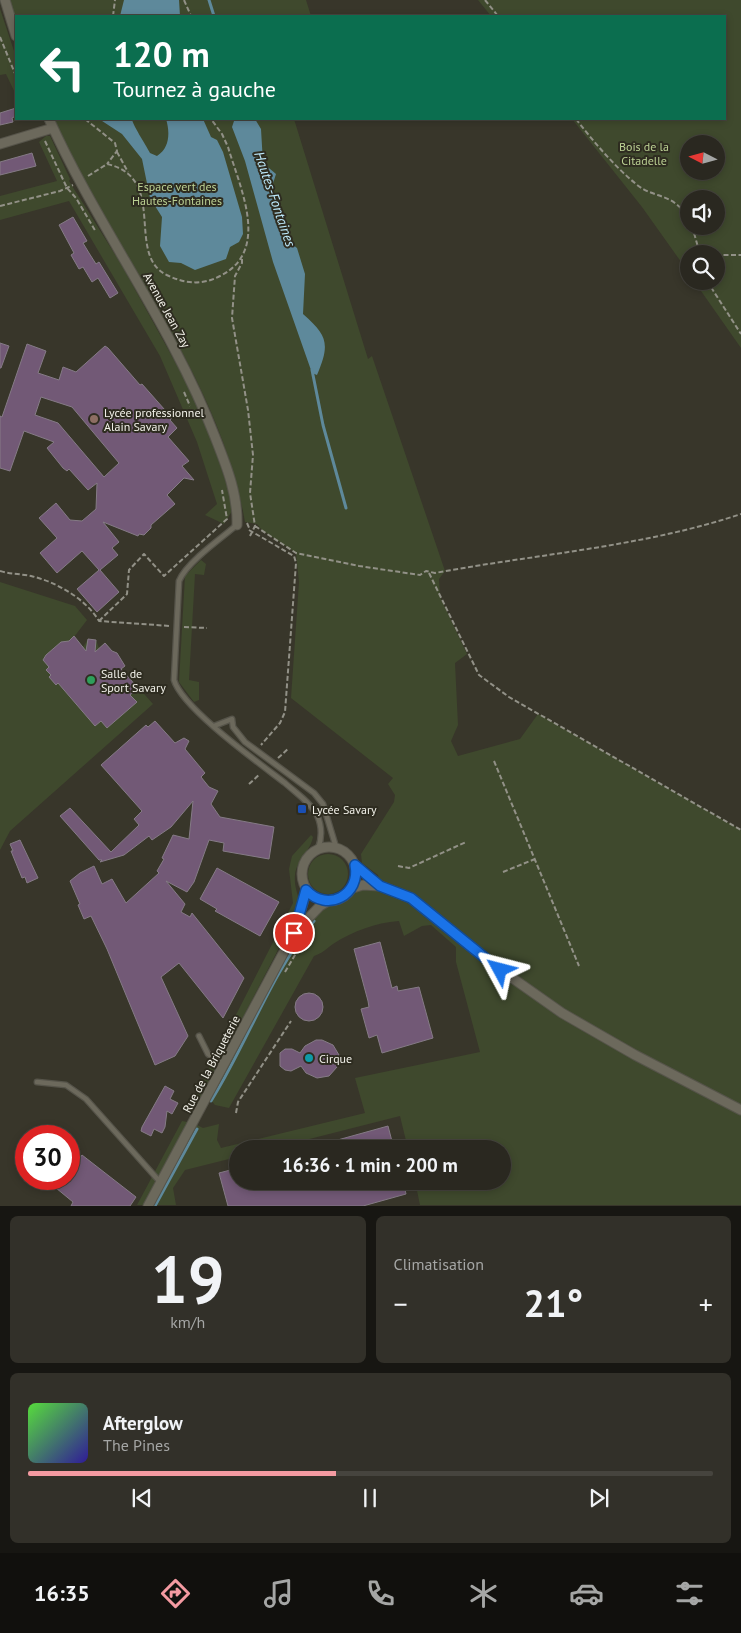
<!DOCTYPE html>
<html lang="fr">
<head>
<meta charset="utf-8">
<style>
  body { margin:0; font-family:"PT Sans",sans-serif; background:#323029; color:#f1f3f6; height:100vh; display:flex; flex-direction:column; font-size:19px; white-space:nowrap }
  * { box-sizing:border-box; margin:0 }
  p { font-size:16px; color:#a5a6a5 }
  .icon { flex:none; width:28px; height:28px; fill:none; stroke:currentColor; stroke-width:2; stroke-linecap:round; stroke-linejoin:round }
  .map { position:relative; height:1206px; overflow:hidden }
  .side { display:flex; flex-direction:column; gap:10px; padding:10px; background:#171612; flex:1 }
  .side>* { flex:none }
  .top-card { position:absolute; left:15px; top:15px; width:711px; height:105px; border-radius:0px; box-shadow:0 2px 8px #0003,0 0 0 1px #46443e; background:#0b6e4f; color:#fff; overflow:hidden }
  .needle { width:32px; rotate:276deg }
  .tools { position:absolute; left:680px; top:135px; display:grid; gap:10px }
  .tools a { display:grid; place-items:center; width:45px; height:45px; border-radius:50%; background:#2a2820; box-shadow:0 2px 8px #0003,0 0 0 1px #46443e; font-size:25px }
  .speed { position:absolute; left:15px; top:1125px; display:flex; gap:10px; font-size:25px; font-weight:700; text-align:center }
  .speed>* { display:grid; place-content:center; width:65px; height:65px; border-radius:50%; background:#2a2820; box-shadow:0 2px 8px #0003,0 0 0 1px #46443e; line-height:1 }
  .speed .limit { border:8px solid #d22; background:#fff; color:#111 }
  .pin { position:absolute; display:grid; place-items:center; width:42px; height:42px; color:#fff; margin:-21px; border:2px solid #fff; border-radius:50%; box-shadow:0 1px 5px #0007 }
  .me { position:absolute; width:55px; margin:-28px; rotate:308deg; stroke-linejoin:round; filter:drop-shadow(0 0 4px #0008) }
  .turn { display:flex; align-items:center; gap:18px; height:105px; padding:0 15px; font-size:22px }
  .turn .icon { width:65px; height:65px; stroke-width:2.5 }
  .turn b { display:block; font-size:35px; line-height:42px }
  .big { font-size:38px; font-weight:700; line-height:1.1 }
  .side .tile { flex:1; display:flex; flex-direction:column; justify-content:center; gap:8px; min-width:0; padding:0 18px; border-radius:8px; background:#323029 }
  .side .dial { align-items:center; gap:0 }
  .dial b { font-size:65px; line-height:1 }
  .song { display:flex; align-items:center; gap:15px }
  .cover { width:60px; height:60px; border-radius:8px; background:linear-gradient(135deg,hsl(110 70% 55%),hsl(250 70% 35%)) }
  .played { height:5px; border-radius:2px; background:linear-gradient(90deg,#f49aa1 45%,#46443e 45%) }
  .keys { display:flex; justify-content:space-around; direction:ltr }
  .heat { display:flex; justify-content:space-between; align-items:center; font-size:28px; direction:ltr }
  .side .tiles { flex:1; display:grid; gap:10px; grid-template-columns:1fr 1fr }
  .tile:last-child { grid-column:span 2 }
  .trip { position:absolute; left:229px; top:1140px; width:282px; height:50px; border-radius:25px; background:#2a2820; box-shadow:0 2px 8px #0003,0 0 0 1px #46443e; font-weight:700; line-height:50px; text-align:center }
  .menu { display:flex; height:80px; justify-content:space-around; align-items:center; background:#11100d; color:#a5a6a5 }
  .menu .icon { width:35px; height:35px }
  .menu .current { color:#f49aa1 }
  .menu b { font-size:22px; color:#f1f3f6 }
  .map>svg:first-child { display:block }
  .green { fill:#3f492d; fill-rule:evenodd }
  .water { fill:#5e899b }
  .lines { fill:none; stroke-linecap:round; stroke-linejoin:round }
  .stream { stroke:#5e899b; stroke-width:3 }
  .building { fill:#725976; stroke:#857b86; fill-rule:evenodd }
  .lane-casing { stroke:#56544a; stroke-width:7 }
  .street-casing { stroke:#56544a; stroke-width:11 }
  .path { stroke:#929187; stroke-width:2; stroke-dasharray:5 2.5; stroke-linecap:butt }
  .lane { stroke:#6c695c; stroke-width:4.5 }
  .street { stroke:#6c695c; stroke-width:9 }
  .route-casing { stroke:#114b97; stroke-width:12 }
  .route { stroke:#1a73e8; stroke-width:9 }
  .education-dot { fill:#8d6e63; stroke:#2e2c20; stroke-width:2 }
  .leisure-dot { fill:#2e9e5b; stroke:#2e2c20; stroke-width:2 }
  .transit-dot { fill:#1a4fb4; stroke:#2e2c20; stroke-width:2 }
  .culture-dot { fill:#0f9aa8; stroke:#2e2c20; stroke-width:2 }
  .labels { text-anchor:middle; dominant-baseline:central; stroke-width:4; stroke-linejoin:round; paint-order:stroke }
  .park-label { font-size:12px; fill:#bbd093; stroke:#2e2c20 }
  .street-label { font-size:12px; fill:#f3f2ea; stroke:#2e2c20 }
  .poi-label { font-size:12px; fill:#f3f2ea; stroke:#2e2c20; text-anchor:start }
  .water-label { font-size:14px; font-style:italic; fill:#bde9fb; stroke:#2e2c20 }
</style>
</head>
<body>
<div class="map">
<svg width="741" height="1206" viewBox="0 0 741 1206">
  <rect width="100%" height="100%" fill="#38362a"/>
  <!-- green -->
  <path class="green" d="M9 0H306L311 16H16V22Z
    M478 0H741V348L694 281H716V254H689V273L642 207 572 119H725V16H491ZM689 144H716V171H689ZM689 199H716V226H689Z
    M0 9 16 57V95L6 74 0 75Z
    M54 119H294L368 359 372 356 445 571 439 579 440 597 467 654 455 663 458 725 451 741 458 756 520 739 538 714 741 830V1205H420L415 1181H502V1149H408L400 1116 270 1149H238L237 1157 185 1170 173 1188 176 1205H137L182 1121 193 1123 203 1128 219 1124 217 1140 221 1148 365 1113 355 1078 480 1052 456 962V947L431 925 422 926 404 936 399 921C375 923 353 931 333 944 326 949 323 953 314 956L229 1108 215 1105 209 1098 290 951 305 927 328 901 344 897 353 888 380 886 378 875 362 863 361 854 394 802 395 795 388 784 393 778 291 698 299 582 296 553 262 530 257 524 245 522C224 402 151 301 92 198 78 172 66 145 54 119Z
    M46 136H50L70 179 69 181 121 264 190 389 207 425 230 495 232 511 224 524 205 515 217 504 197 442 160 356 69 201 0 220V196L57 181 39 142Z
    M201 560 206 564 204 575 195 574 189 680 199 682V700L194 702 179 682 185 576Z
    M0 582 75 606 87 620 74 637 83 647 88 639 96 640 99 648 105 643 112 652 117 653V657L125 666 122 669 153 704 10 831 0 850Z
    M311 835 313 837C310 852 297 859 295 875 293 896 308 902 292 923L200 1100 195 1108 189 1107 293 903 289 869 292 856Z
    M308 874a20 20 0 1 1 40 0a20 20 0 1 1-40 0Z"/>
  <!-- water -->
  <path class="water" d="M124 0H179L180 16H120Z
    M99 119H132C132 124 146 145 150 153L157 156C170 148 170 132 166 119H203L211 137 217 140 223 152 242 217 243 234 239 242 230 247 226 259 195 270 181 263 169 262 160 246 162 217 150 198 142 159 122 134Z
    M232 119H255L261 129 263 163 276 174 270 193 279 206 284 238 297 248 305 274 303 314C328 336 330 344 317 375L312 373 273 262 245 161 232 127 234 121Z"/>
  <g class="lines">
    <!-- stream -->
    <path class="stream" d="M209 0 214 16
      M312 370 323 425 346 508
      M211 1101C248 1042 270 975 314 921
      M155 1206 197 1129"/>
  </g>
  <!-- building -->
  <path class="building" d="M16 108V116L12 118 13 122 0 125V113Z
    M32 153 36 166 0 175V162Z
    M73 217 87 241 83 243 89 253 96 264 99 262 118 293 110 298 98 278 92 282 83 267 79 269 71 255 74 253 59 225Z
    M0 343 9 346 1 368H0Z
    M27 344 46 351 38 373 59 380 63 367 76 372 105 346 108 348 140 385 142 384 172 418 170 420 177 428 168 437 189 461 182 466 194 480 184 478 167 495 175 504 151 525V528L144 535 139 534 138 536 103 522 119 542 112 548 118 555 100 570 119 592 97 612 77 589 99 570 82 551 57 573 40 553 57 538 39 518 56 503 70 520 82 521 96 509 97 483 88 490 69 469 67 471 63 468 47 448 54 442 24 431 10 471 0 468V416L2 417ZM41 397 72 407 119 463 104 477 58 423 35 415Z
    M74 636 86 651 88 639 96 640 95 652 105 643 112 651 117 653 125 666 121 669 138 688 130 695 137 702 107 728 101 721 95 726 58 683 56 685 49 677 51 675 46 670 49 667 43 660 46 655 61 642 69 641Z
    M155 721 175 743 184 738 189 741 185 749 205 773 201 777 209 787 218 791 211 804 220 817 274 827 269 859 223 851 224 843 209 840 194 882 187 892 166 881 185 904 181 912 190 917 192 913 244 978 223 1018 179 963 161 977 188 1036 175 1056 155 1065 107 949 91 916 84 919 78 905 80 904 70 881 80 873 94 866 102 884 112 879 126 903 159 873 157 871 164 859 162 858 173 835 189 839 193 801 171 827 152 840 149 836 124 855 100 862 102 860H99L60 816 70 808 111 852 139 825 134 819 142 811 101 765 146 725 148 727Z
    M20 840 38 878 27 883 25 877 22 878 11 851H13L10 844Z
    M217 868 279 902 260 936 215 911 217 909 200 899Z
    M380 942 392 988 397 986 398 991 419 987 433 1038 382 1053 377 1035 369 1038 361 1009 369 1007 368 1001 354 949Z
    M295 1007a14 14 0 1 1 28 0a14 14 0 1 1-28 0Z
    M316 1040H322L333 1045 339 1055 337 1067 329 1076 317 1078 306 1073 301 1066 291 1071 285 1070 280 1066V1053L285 1049H292L300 1053 305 1046Z
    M165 1086 174 1091 170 1099 178 1103 172 1114 167 1111 165 1127 162 1133 154 1129 151 1136 141 1131 142 1127Z
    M388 1126 394 1149H317L316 1146Z
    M82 1155 136 1197 130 1206H71L73 1202 56 1188 63 1179H69V1172Z
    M238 1168V1181H403L406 1194 363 1206H228L219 1173Z"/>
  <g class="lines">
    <!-- lane casing -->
    <g class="lane-casing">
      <path id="lane" d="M237 525C221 538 186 563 179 581L174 680C182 708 259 763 285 783 296 793 310 802 317 815 322 826 322 838 318 849
        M214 726 232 719 233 727 245 742 314 793 323 804 336 847
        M199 1036 208 1054 223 1064
        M37 1082 66 1085 86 1099 161 1183"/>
    </g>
    <!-- street casing -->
    <g class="street-casing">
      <path id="street" d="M5 0 16 36
        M49 119C98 228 172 325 215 437 226 465 238 494 237 525
        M0 144 53 128
        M302 874a27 27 0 1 1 54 0a27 27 0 1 1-54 0Z
        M355 865 380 886 411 898 491 963 562 1013 635 1055 741 1110
        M353 888 363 885 379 886
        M298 929 320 906 328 901
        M148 1206 294 933 307 890"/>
    </g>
    <!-- path -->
    <path class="path" d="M184 0 191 16
      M485 0 498 16
      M113 16 115 0
      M0 37 16 76
      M85 119 115 143 117 151 107 164
      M576 119C593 141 614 166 636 184 655 200 673 191 689 220
      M45 141 67 188 76 198 96 232
      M117 152 128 172
      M88 176 107 164C170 178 123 257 169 276 186 284 203 285 220 276 271 251 240 188 228 147L222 134 211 119
      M0 206 60 191 73 185
      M692 226 700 254
      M700 250 709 254
      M716 255H741
      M242 259V263L235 276 232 318 248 410 253 455 250 493 255 526 250 536
      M707 281 741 334
      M184 392 190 406
      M247 523 250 530
      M255 526 296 553 359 566 420 575 426 571 435 573C537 554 642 547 741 514
      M249 530 294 556 296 563 285 712 280 723 261 745
      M0 571C10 574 21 574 31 576 56 582 85 598 99 621L170 626
      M429 573 479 675 509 697 741 830
      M99 621 127 594 129 570 144 554 164 576 227 519 222 490
      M184 627 207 628
      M278 758 289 748
      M494 761 579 966
      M249 784 260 774
      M398 866 409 868 466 842
      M503 872 535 859
      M285 972 308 933
      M236 1113 238 1102 291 1021"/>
    <!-- lane -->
    <use href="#lane" class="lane"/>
    <!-- street -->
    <use href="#street" class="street"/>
  </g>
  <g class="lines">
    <!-- route casing -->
    <g class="route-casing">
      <path id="route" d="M294 933 306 890C327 913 361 895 355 865L380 886 411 898 500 970"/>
    </g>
    <!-- route -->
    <use href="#route" class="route"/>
  </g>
  <!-- markers -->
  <circle class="education-dot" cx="94" cy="419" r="5"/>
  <circle class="leisure-dot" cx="91" cy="680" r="5"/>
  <rect class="transit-dot" x="297" y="804" width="10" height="10" rx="2.5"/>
  <circle class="culture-dot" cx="309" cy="1058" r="5"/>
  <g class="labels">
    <!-- park labels -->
    <g class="park-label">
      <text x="644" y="146">Bois de la<tspan x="644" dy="14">Citadelle</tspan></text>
      <text x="177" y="186">Espace vert des<tspan x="177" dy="14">Hautes-Fontaines</tspan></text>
    </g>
    <!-- street labels -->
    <g class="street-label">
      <text transform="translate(167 310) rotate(61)">Avenue Jean Zay</text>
      <text transform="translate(211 1064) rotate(-62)">Rue de la Briqueterie</text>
    </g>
    <!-- poi labels -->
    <g class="poi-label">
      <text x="104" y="412">Lycée professionnel<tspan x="104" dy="14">Alain Savary</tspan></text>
      <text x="101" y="673">Salle de<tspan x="101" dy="14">Sport Savary</tspan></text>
      <text x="312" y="809">Lycée Savary</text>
      <text x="319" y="1058">Cirque</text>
    </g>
    <!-- water labels -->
    <g class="water-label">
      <text transform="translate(275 199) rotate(71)">Hautes-Fontaines</text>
    </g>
  </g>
</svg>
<div class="tools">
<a><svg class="needle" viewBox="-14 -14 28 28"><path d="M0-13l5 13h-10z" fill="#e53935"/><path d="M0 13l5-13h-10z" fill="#a5a6a5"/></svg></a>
<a><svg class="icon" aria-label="sound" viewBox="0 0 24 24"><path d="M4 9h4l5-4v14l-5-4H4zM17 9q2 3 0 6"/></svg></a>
<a><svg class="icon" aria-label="search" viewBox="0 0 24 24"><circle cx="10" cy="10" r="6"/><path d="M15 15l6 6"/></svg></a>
</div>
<div class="speed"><div class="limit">30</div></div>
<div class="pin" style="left:294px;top:933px;background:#d93025"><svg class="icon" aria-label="arrive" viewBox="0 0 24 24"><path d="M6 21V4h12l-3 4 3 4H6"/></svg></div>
<svg class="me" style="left:500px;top:970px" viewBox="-20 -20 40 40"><path d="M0-17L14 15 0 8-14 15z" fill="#1a73e8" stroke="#fff" stroke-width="4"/></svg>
<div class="trip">16:36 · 1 min · 200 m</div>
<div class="top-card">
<div class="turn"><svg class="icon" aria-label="left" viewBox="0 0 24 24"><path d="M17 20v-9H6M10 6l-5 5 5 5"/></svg><div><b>120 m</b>Tournez à gauche</div></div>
</div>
</div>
<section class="side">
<div class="tiles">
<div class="tile dial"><b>19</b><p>km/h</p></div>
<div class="tile"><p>Climatisation</p>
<div class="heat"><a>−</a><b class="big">21°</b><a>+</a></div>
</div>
<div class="tile">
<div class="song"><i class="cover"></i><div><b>Afterglow</b><p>The Pines</p></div></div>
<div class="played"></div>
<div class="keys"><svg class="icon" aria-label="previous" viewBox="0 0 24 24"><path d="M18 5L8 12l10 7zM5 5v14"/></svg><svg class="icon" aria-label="pause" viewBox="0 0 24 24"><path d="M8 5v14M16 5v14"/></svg><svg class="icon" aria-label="next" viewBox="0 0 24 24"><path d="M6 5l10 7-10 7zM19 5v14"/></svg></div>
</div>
</div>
</section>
<nav class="menu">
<b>16:35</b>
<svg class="icon current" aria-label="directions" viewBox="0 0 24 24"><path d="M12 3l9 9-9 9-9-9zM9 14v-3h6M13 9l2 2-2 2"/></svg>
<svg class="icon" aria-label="music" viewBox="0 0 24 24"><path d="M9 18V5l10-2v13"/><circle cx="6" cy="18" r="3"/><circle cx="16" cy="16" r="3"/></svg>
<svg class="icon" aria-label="phone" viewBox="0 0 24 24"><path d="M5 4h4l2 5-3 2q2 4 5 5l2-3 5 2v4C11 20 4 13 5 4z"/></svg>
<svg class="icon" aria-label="climate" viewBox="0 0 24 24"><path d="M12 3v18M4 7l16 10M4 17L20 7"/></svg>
<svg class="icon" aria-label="car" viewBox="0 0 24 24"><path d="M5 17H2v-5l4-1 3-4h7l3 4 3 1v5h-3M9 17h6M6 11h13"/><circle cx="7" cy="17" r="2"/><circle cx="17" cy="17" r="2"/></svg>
<svg class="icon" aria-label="filters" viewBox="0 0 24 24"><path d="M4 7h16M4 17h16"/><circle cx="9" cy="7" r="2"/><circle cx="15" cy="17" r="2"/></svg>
</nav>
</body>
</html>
